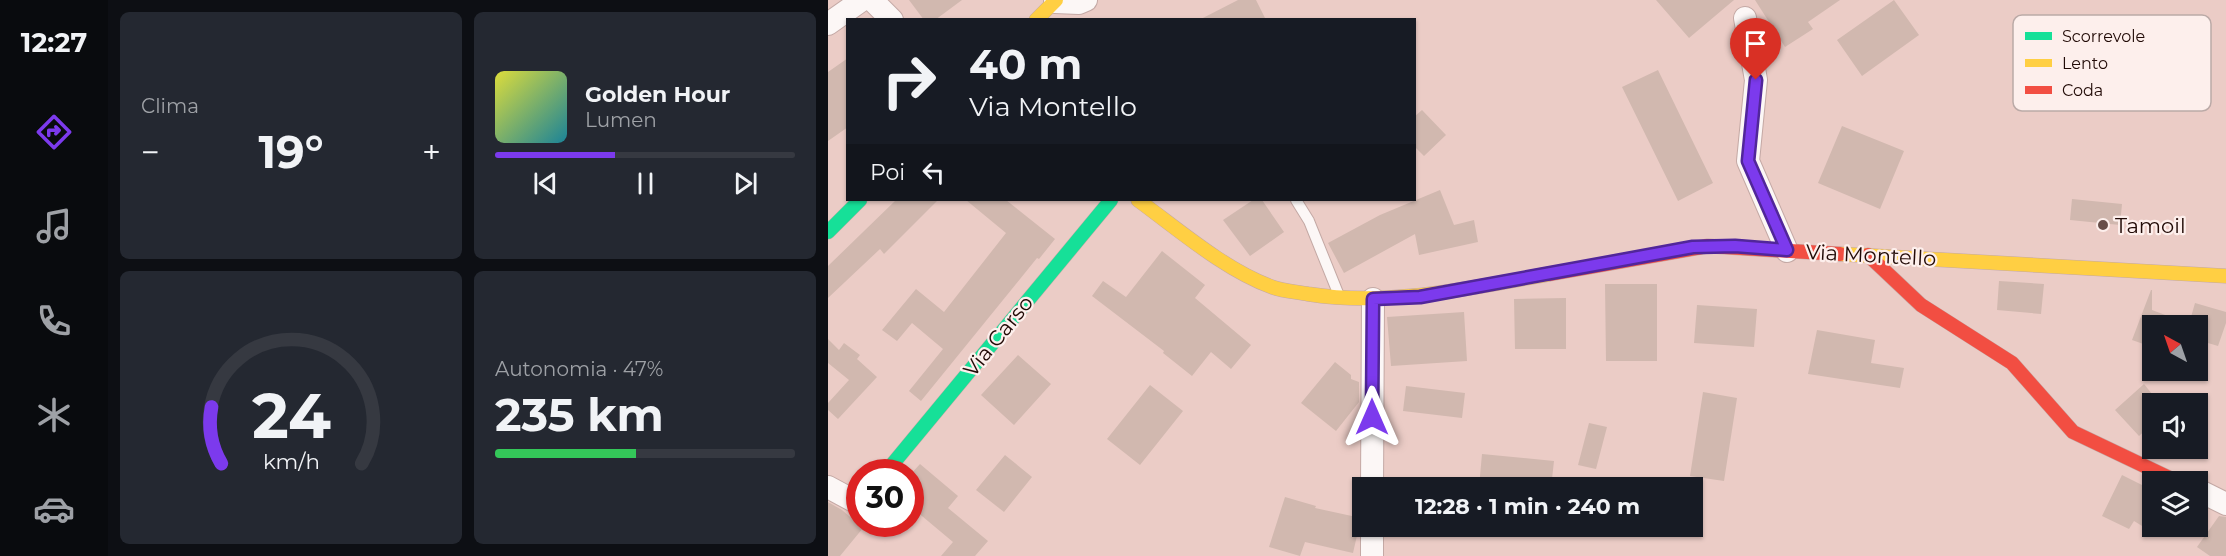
<!DOCTYPE html>
<html lang="it">
<head>
<meta charset="utf-8">
<style>
  body { margin:0; font-family:Montserrat,sans-serif; background:#242831; color:#f1f3f6; height:100vh; display:flex; flex-direction:column; font-size:22px; white-space:nowrap }
  * { box-sizing:border-box; margin:0 }
  p { font-size:20px; color:#9ea1a6 }
  .icon { flex:none; width:33px; height:33px; fill:none; stroke:currentColor; stroke-width:2; stroke-linecap:round; stroke-linejoin:round }
  .map { position:relative; flex:1; overflow:hidden }
  .side { display:flex; flex-direction:column; gap:12px; padding:12px; background:#0d0f14; width:720px }
  .side>* { flex:none }
  .guide { position:absolute; left:18px; top:18px; width:570px; height:183px; border-radius:0px; box-shadow:0 2px 4px #0004; background:#171b24; color:#f1f3f6; overflow:hidden }
  .needle { width:39px; rotate:320deg }
  .tools { position:absolute; left:1314px; top:315px; display:grid; gap:12px }
  .tools a { display:grid; place-items:center; width:66px; height:66px; border-radius:0px; background:#171b24; box-shadow:0 2px 4px #0004; font-size:30px }
  .speed { position:absolute; left:18px; top:459px; display:flex; gap:12px; font-size:30px; font-weight:700; text-align:center }
  .speed>* { display:grid; place-content:center; width:78px; height:78px; border-radius:50%; background:#171b24; box-shadow:0 2px 4px #0004; line-height:1 }
  .speed .limit { border:9px solid #d22; background:#fff; color:#111 }
  .pin { position:absolute; display:grid; place-items:center; width:51px; height:51px; color:#fff; margin:-62px -26px; border-radius:50% 50% 50% 0; rotate:-45deg; box-shadow:0 0 6px #0007 }
  .pin .icon { rotate:45deg }
  .me { position:absolute; width:66px; margin:-33px; rotate:0deg; stroke-linejoin:round; filter:drop-shadow(0 0 4px #0008) }
  .turn { display:flex; align-items:center; gap:21px; height:126px; padding:0 24px; font-size:27px }
  .turn .icon { width:78px; height:78px; stroke-width:2.5 }
  .turn b { display:block; font-size:42px; line-height:51px }
  .then { display:flex; align-items:center; height:57px; padding:0 24px; background:#0003; gap:12px; font-size:22px }
  .big { font-size:45px; font-weight:700; line-height:1.1 }
  .side .widget { flex:1; display:flex; flex-direction:column; justify-content:center; gap:9px; min-width:0; padding:0 21px; border-radius:9px; background:#242831 }
  .side .dial { align-items:center; gap:0 }
  .dial svg { height:156px; overflow:visible; fill:none; stroke:#363941; stroke-width:7; stroke-linecap:round; text-anchor:middle }
  .dial text { fill:#f1f3f6; stroke:none }
  .song { display:flex; align-items:center; gap:18px }
  .cover { width:72px; height:72px; border-radius:9px; background:linear-gradient(135deg,hsl(60 70% 55%),hsl(190 70% 35%)) }
  .played { height:6px; border-radius:3px; background:linear-gradient(90deg,#7c3aed 40%,#363941 40%) }
  .keys { display:flex; justify-content:space-around; direction:ltr }
  .heat { display:flex; justify-content:space-between; align-items:center; font-size:33px; direction:ltr }
  .charge { height:9px; border-radius:4px; background:linear-gradient(90deg,#34c759 47%,#363941 0) }
  .side .tiles { flex:1; display:grid; gap:12px; grid-template-columns:repeat(2,1fr) }
  .trip { position:absolute; left:524px; top:477px; width:351px; height:60px; border-radius:0px; background:#171b24; box-shadow:0 2px 4px #0004; font-weight:700; line-height:60px; text-align:center }
  main { display:flex; flex:1; min-height:0 }
  .dock { display:flex; flex-direction:column; width:108px; justify-content:space-around; align-items:center; background:#090b0e; color:#9ea1a6 }
  .dock .icon { width:42px; height:42px }
  .dock .active { color:#7c3aed }
  .dock b { font-size:27px; color:#f1f3f6 }
  .map>svg:first-child { display:block }
  .building { fill:#d1b8af }
  .lines { fill:none; stroke-linecap:round; stroke-linejoin:round }
  .lane-casing { stroke:#c4a9a5; stroke-width:12 }
  .street-casing { stroke:#c4a9a5; stroke-width:24 }
  .fast-casing { stroke:#c4a9a5; stroke-width:15 }
  .slow-casing { stroke:#c4a9a5; stroke-width:15 }
  .jam-casing { stroke:#c4a9a5; stroke-width:15 }
  .lane { stroke:#fcf7f6; stroke-width:10 }
  .street { stroke:#fcf7f6; stroke-width:22 }
  .fast { stroke:#16e098; stroke-width:14 }
  .slow { stroke:#ffcf43; stroke-width:14 }
  .jam { stroke:#f24e42; stroke-width:14 }
  .route-casing { stroke:#51269a; stroke-width:15 }
  .route { stroke:#7c3aed; stroke-width:10 }
  .poi-dot { fill:#684e49; stroke:#fdefec; stroke-width:2 }
  .labels { text-anchor:middle; dominant-baseline:central; stroke-width:4.5; stroke-linejoin:round; paint-order:stroke }
  .poi-label { font-size:21px; fill:#210a06; stroke:#fdefec; text-anchor:start }
  .street-label { font-size:21px; fill:#210a06; stroke:#fdefec }
  .key { fill:#fdefec; stroke:#bbaaa7; stroke-width:1.5 }
  .key-label { font-size:16px; fill:#210a06 }
</style>
</head>
<body>
<main>
<nav class="dock">
<b>12:27</b>
<svg class="icon active" aria-label="directions" viewBox="0 0 24 24"><path d="M12 3l9 9-9 9-9-9zM9 14v-3h6M13 9l2 2-2 2"/></svg>
<svg class="icon" aria-label="music" viewBox="0 0 24 24"><path d="M9 18V5l10-2v13"/><circle cx="6" cy="18" r="3"/><circle cx="16" cy="16" r="3"/></svg>
<svg class="icon" aria-label="phone" viewBox="0 0 24 24"><path d="M5 4h4l2 5-3 2q2 4 5 5l2-3 5 2v4C11 20 4 13 5 4z"/></svg>
<svg class="icon" aria-label="climate" viewBox="0 0 24 24"><path d="M12 3v18M4 7l16 10M4 17L20 7"/></svg>
<svg class="icon" aria-label="car" viewBox="0 0 24 24"><path d="M5 17H2v-5l4-1 3-4h7l3 4 3 1v5h-3M9 17h6M6 11h13"/><circle cx="7" cy="17" r="2"/><circle cx="17" cy="17" r="2"/></svg>
</nav>
<section class="side">
<div class="tiles">
<div class="widget"><p>Clima</p>
<div class="heat"><a>−</a><b class="big">19°</b><a>+</a></div>
</div>
<div class="widget">
<div class="song"><i class="cover"></i><div><b>Golden Hour</b><p>Lumen</p></div></div>
<div class="played"></div>
<div class="keys"><svg class="icon" aria-label="previous" viewBox="0 0 24 24"><path d="M18 5L8 12l10 7zM5 5v14"/></svg><svg class="icon" aria-label="pause" viewBox="0 0 24 24"><path d="M8 5v14M16 5v14"/></svg><svg class="icon" aria-label="next" viewBox="0 0 24 24"><path d="M6 5l10 7-10 7zM19 5v14"/></svg></div>
</div>
<div class="widget dial"><svg viewBox="0 0 100 80">
<path d="M14 69A42 42 0 1 1 86 69"/>
<path d="M14 69A42 42 0 0 1 9 40" stroke="#7c3aed"/>
<text x="50" y="56" font-size="32" font-weight="700">24</text>
<text x="50" y="72" font-size="11">km/h</text>
</svg></div>
<div class="widget"><p>Autonomia · 47%</p><b class="big">235 km</b><div class="charge"></div></div>
</div>
</section>
<div class="map">
<svg width="1398" height="556" viewBox="0 0 1398 556">
  <rect width="100%" height="100%" fill="#ebccc6"/>
  <!-- building -->
  <path class="building" d="M81 0H134L107 20H96Z
    M410 0H428L438 20H371Z
    M828 0H906L861 38Z
    M927 0H1012L980 22 985 29 957 47Z
    M1066 0 1091 35 1034 76 1009 40Z
    M20 58V127L0 141V72Z
    M830 70 885 183 850 201 794 87Z
    M594 110 618 135 596 156 586 146V117Z
    M1014 126 1076 151 1052 209 990 183Z
    M612 190 626 225 646 220 650 242 591 255 587 234 516 273 500 243 552 215Z
    M1244 199 1294 204 1292 225 1242 220Z
    M68 200H110L56 254 52 249 0 298V266Z
    M138 200H178L227 239 211 259 209 258 93 401 81 391 115 349 84 323 69 341 54 330 88 289 116 312 178 233Z
    M425 200H434L456 232 422 256 395 220Z
    M334 251 377 285 367 298 423 345 403 369 383 352 364 376 335 353 336 351 264 296 275 281 298 297Z
    M1171 281 1216 284 1213 314 1169 310Z
    M777 284H829V361H778Z
    M1323 290H1324V310L1361 324 1367 303 1398 312V323L1390 346 1370 340V326H1324V347L1304 340Z
    M738 298V349H687L686 299Z
    M869 305 929 309 926 347 866 343Z
    M636 312 639 361 563 366 559 317Z
    M989 330 1047 340 1043 363 1076 368 1072 388 980 374Z
    M0 339 11 350 16 343 32 355 29 359 49 377 10 419 0 410V403L21 380 0 363Z
    M190 355 223 384 186 425 153 395Z
    M507 362 523 375V379L531 382V402L508 431 473 403Z
    M1316 384 1324 394V424L1311 436 1287 410Z
    M322 385 355 411 312 465 279 439Z
    M578 386 637 393 634 418 575 411Z
    M875 392 909 398 896 481 862 476Z
    M761 423 779 427 768 469 750 465Z
    M654 454 726 461 723 488 651 487Z
    M177 455 204 477 176 512 148 490Z
    M92 464 130 496 120 508 160 541 147 556H113L125 542 82 506V475Z
    M1294 475 1324 490V532L1306 521 1301 529 1274 516Z
    M457 497 488 506 487 508 533 518 525 553 477 542 472 556 441 547Z
    M0 502 14 510 35 528 12 556H0Z
    M1391 516 1398 517V556H1382L1369 547Z"/>
  <g class="lines">
    <!-- lane casing -->
    <g class="lane-casing">
      <path id="lane" d="M468 200 481 221 510 293"/>
    </g>
    <!-- street casing -->
    <g class="street-casing">
      <path id="street" d="M44 0 64 20
        M227 2 251 3 258 0
        M917 18 928 80 920 161 959 251
        M0 24 34 0
        M0 487 26 501 32 497
        M544 488 545 299
        M1370 490 1398 504
        M544 556V526"/>
    </g>
    <!-- fast casing -->
    <g class="fast-casing">
      <path id="fast" d="M0 232 32 200
        M58 472 283 200"/>
    </g>
    <!-- slow casing -->
    <g class="slow-casing">
      <path id="slow" d="M208 20 228 0
        M310 200C351 230 397 270 444 287 455 291 469 292 480 294 562 307 640 288 721 274
        M1012 254 1398 276"/>
    </g>
    <!-- jam casing -->
    <g class="jam-casing">
      <path id="jam" d="M1040 255 1093 305 1184 363 1245 432 1350 482
        M721 274 880 246 1012 254"/>
    </g>
    <!-- lane -->
    <use href="#lane" class="lane"/>
    <!-- street -->
    <use href="#street" class="street"/>
    <!-- fast -->
    <use href="#fast" class="fast"/>
    <!-- slow -->
    <use href="#slow" class="slow"/>
    <!-- jam -->
    <use href="#jam" class="jam"/>
  </g>
  <g class="lines">
    <!-- route casing -->
    <g class="route-casing">
      <path id="route" d="M544 417 545 299 592 297 865 247 907 246 959 250 920 161 928 80"/>
    </g>
    <!-- route -->
    <use href="#route" class="route"/>
  </g>
  <!-- markers -->
  <circle class="poi-dot" cx="1275" cy="225" r="6"/>
  <g class="labels">
    <!-- poi labels -->
    <g class="poi-label">
      <text x="1287" y="225">Tamoil</text>
    </g>
    <!-- street labels -->
    <g class="street-label">
      <text transform="translate(1043 255) rotate(3)">Via Montello</text>
      <text transform="translate(170 336) rotate(-51)">Via Carso</text>
    </g>
  </g>
  <!-- legend -->
  <rect x="1185" y="15" width="198" height="96" rx="9" class="key"/>
  <rect x="1197" y="32" width="27" height="8" fill="#16e098"/>
  <rect x="1197" y="59" width="27" height="8" fill="#ffcf43"/>
  <rect x="1197" y="86" width="27" height="8" fill="#f24e42"/>
  <g class="key-label">
    <text x="1234" y="42">Scorrevole</text>
    <text x="1234" y="69">Lento</text>
    <text x="1234" y="96">Coda</text>
  </g>
</svg>
<div class="tools">
<a><svg class="needle" viewBox="-14 -14 28 28"><path d="M0-13l5 13h-10z" fill="#e53935"/><path d="M0 13l5-13h-10z" fill="#9ea1a6"/></svg></a>
<a><svg class="icon" aria-label="sound" viewBox="0 0 24 24"><path d="M4 9h4l5-4v14l-5-4H4zM17 9q2 3 0 6"/></svg></a>
<a><svg class="icon" aria-label="layers" viewBox="0 0 24 24"><path d="M12 4l9 5-9 5-9-5zM3 14l9 5 9-5"/></svg></a>
</div>
<div class="speed"><div class="limit">30</div></div>
<div class="pin" style="left:928px;top:80px;background:#d93025"><svg class="icon" aria-label="arrive" viewBox="0 0 24 24"><path d="M6 21V4h12l-3 4 3 4H6"/></svg></div>
<svg class="me" style="left:544px;top:417px" viewBox="-20 -20 40 40"><path d="M0-17L14 15 0 8-14 15z" fill="#7c3aed" stroke="#fff" stroke-width="4"/></svg>
<div class="trip">12:28 · 1 min · 240 m</div>
<div class="guide">
<div class="turn"><svg class="icon" aria-label="right" viewBox="0 0 24 24"><path d="M7 20v-9h11M14 6l5 5-5 5"/></svg><div><b>40 m</b>Via Montello</div></div>
<div class="then">Poi<svg class="icon" aria-label="left" viewBox="0 0 24 24"><path d="M17 20v-9H6M10 6l-5 5 5 5"/></svg></div>
</div>
</div>
</main>
</body>
</html>
